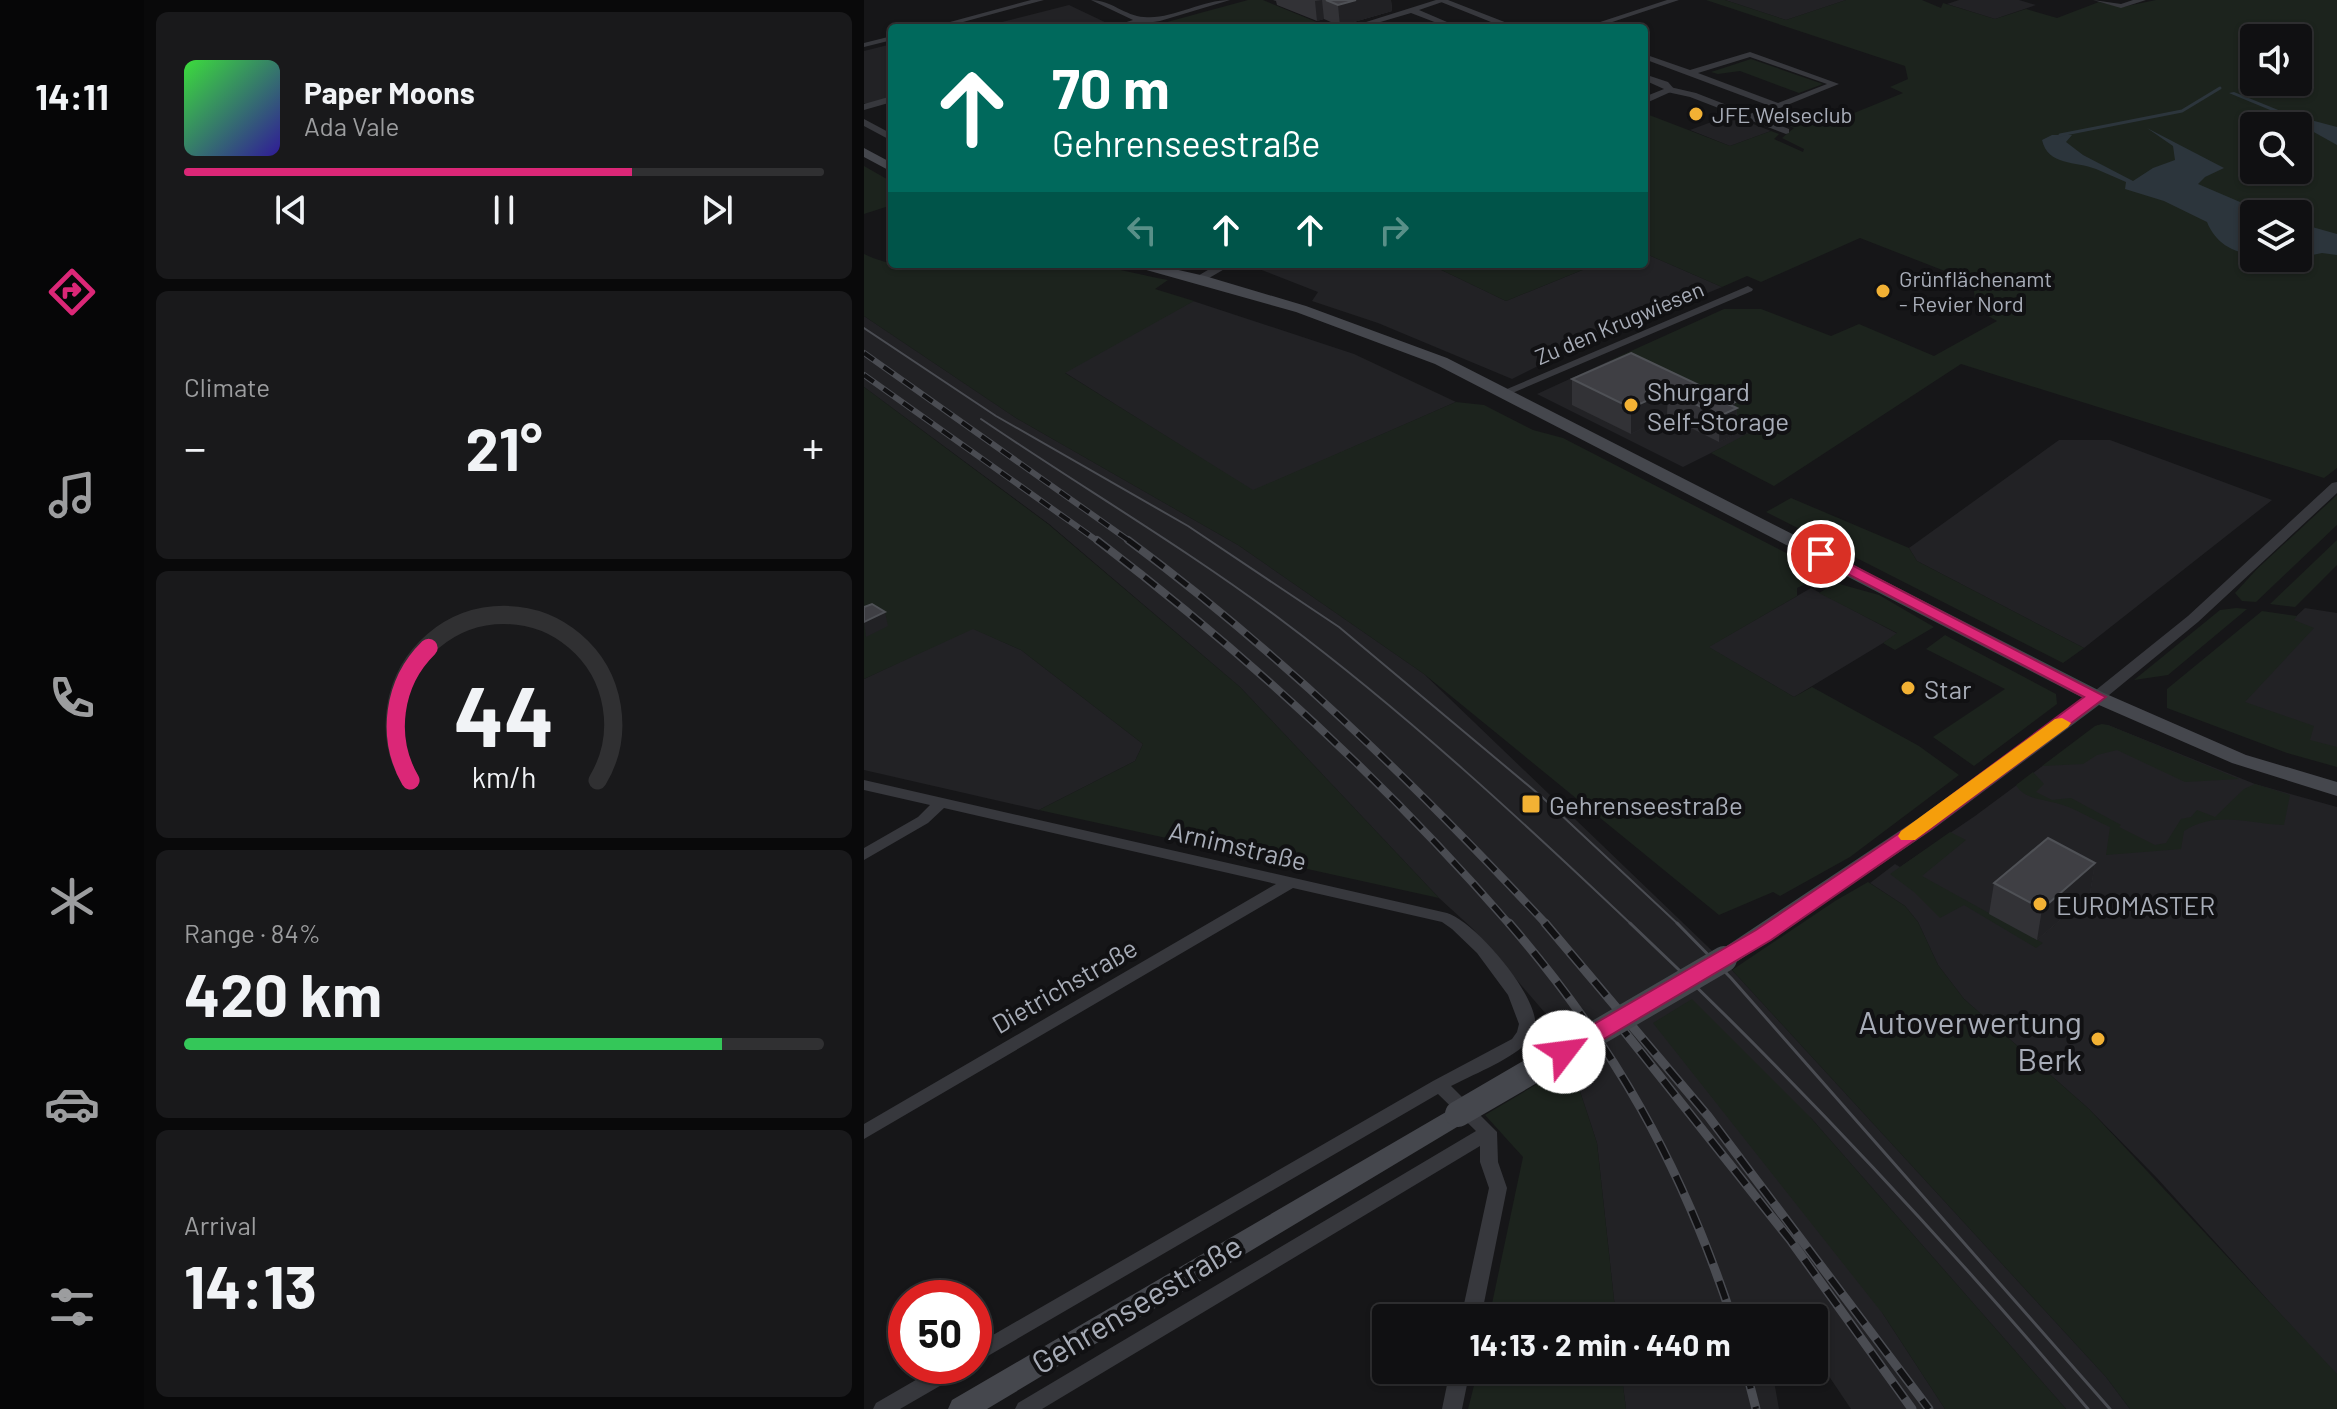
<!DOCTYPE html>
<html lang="en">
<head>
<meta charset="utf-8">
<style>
  body { margin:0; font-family:Barlow,sans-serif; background:#19191b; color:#f1f3f6; height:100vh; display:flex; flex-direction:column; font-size:30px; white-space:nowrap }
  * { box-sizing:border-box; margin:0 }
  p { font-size:26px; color:#9c9d9f }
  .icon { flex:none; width:44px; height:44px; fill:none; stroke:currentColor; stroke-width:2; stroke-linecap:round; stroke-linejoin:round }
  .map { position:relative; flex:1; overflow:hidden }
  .details { display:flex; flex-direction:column; gap:12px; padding:12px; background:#09090a; width:720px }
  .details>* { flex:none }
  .guide { position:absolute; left:24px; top:24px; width:760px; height:244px; border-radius:8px; box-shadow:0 2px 6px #0004,0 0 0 2px #303032; background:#00695c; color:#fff; overflow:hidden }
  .fabs { position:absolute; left:1376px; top:24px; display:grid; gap:16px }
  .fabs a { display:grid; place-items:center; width:72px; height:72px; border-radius:8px; background:#101012; box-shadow:0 2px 6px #0004,0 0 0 2px #303032; font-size:40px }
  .speed { position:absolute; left:24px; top:1280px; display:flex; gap:16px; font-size:40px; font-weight:700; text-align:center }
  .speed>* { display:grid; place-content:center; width:104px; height:104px; border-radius:50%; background:#101012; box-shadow:0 2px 6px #0004,0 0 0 2px #303032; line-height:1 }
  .speed .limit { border:12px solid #d22; background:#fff; color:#111 }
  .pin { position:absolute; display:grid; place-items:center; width:68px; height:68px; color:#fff; margin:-34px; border:4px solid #fff; border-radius:50%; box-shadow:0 2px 8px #0007 }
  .me { position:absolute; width:88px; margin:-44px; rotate:60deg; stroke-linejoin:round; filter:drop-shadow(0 0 6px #0008) }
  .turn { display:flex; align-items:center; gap:28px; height:168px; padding:0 32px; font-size:36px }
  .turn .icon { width:104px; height:104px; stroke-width:2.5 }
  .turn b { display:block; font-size:56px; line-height:68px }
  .lanes { display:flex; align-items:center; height:76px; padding:0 32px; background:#0003; justify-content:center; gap:40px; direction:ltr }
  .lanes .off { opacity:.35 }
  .big { font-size:60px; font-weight:700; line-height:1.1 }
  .details .card { flex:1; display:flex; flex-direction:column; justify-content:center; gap:12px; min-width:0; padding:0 28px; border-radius:12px; background:#19191b }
  .details .dial { align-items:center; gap:0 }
  .dial svg { height:208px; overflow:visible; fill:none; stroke:#303032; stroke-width:7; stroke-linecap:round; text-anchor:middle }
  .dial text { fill:#f1f3f6; stroke:none }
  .song { display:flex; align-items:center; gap:24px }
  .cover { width:96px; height:96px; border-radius:12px; background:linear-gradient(135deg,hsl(120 70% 55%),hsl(250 70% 35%)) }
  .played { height:8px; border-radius:4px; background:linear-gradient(90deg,#db2777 70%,#303032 70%) }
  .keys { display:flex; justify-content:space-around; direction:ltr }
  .heat { display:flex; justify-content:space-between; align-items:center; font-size:44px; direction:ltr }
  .charge { height:12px; border-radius:6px; background:linear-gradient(90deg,#34c759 84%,#303032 0) }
  .trip { position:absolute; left:508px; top:1304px; width:456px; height:80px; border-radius:8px; background:#101012; box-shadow:0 2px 6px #0004,0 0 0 2px #303032; font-weight:700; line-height:80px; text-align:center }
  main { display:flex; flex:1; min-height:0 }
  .tab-bar { display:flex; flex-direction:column; width:144px; justify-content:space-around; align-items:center; background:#060607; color:#9c9d9f }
  .tab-bar .icon { width:56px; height:56px }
  .tab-bar .current { color:#db2777 }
  .tab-bar b { font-size:36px; color:#f1f3f6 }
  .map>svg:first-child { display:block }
  .built { fill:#222225 }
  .green { fill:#1c231d; fill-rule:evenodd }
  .water { fill:#2c353c }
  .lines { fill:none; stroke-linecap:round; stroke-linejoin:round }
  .stream { stroke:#2c353c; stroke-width:3 }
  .minor { fill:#37383d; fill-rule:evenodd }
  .tertiary { fill:#37383d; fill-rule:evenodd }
  .secondary { fill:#45474d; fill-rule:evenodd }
  .tram-far1 { stroke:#4a4c52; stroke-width:2 }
  .tram { stroke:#4a4c52; stroke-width:3 }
  .rail-far2-casing { stroke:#4a4c52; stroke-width:6 }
  .rail-far1-casing { stroke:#4a4c52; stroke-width:8 }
  .rail-casing { stroke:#4a4c52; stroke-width:9 }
  .rail-far2 { stroke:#111113; stroke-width:4; stroke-dasharray:12; stroke-linecap:butt }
  .rail-far1 { stroke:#111113; stroke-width:5; stroke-dasharray:15; stroke-linecap:butt }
  .rail { stroke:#111113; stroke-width:6; stroke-dasharray:19; stroke-linecap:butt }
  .secondary-bridge { stroke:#45474d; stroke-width:26 }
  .wall { fill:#323236 }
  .shaded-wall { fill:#212124 }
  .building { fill:#3f3f44; stroke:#4f5156; stroke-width:2 }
  .route { fill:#db2777; stroke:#8e194d; stroke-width:2 }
  .slow { fill:#f59e0b }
  .poi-dot { fill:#f2b134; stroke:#111113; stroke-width:3 }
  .labels { text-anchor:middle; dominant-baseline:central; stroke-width:8; stroke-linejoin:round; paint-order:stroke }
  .far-poi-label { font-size:22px; fill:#a8adb8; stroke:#111113; text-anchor:start }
  .far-street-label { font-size:22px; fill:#a8adb8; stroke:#111113 }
  .poi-label { font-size:26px; fill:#a8adb8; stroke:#111113; text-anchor:start }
  .street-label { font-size:26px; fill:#a8adb8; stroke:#111113 }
  .near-poi-label { font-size:32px; fill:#a8adb8; stroke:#111113; text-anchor:end }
  .near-street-label { font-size:32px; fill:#a8adb8; stroke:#111113 }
</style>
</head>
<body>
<main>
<nav class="tab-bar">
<b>14:11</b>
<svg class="icon current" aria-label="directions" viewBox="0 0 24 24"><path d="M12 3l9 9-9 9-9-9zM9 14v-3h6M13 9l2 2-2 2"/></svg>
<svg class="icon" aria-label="music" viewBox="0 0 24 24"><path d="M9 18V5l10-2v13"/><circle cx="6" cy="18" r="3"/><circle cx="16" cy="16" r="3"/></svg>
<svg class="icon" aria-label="phone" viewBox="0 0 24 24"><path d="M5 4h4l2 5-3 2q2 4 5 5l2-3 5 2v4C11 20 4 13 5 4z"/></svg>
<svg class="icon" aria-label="climate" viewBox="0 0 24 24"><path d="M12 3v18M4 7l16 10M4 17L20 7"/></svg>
<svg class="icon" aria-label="car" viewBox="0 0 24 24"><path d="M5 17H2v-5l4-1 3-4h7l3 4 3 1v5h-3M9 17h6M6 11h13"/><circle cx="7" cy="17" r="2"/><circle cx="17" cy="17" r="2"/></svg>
<svg class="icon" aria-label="filters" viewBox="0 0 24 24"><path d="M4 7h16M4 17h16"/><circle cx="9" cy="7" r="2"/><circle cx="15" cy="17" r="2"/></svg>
</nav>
<section class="details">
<div class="card">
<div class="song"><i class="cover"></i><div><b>Paper Moons</b><p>Ada Vale</p></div></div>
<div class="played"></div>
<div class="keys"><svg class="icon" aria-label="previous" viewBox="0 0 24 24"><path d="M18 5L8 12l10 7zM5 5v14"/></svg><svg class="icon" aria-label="pause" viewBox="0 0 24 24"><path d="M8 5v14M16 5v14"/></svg><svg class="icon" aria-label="next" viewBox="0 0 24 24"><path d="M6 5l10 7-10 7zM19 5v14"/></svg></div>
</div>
<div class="card"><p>Climate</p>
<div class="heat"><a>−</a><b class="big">21°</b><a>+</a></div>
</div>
<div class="card dial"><svg viewBox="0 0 100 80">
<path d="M14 69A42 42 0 1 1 86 69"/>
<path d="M14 69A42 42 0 0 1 21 18" stroke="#db2777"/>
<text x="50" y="56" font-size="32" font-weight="700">44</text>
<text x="50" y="72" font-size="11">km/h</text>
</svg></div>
<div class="card"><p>Range · 84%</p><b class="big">420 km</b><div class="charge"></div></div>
<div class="card"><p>Arrival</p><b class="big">14:13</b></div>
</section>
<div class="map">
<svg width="1473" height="1409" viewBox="0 0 1473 1409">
  <rect width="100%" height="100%" fill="#161618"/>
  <!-- built -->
  <path class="built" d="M861 0H982L922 20Z
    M1095 0H1155L1172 5 1131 19 1083 4Z
    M205 5 247 25 234 28H114Z
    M28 44V97L3 104 0 103V51Z
    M866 115 907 131 866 146 826 130Z
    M780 253 858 287 704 351 648 379 514 323 448 301 454 292 390 267 395 264H565L642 301 733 264H780Z
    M329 301 490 354 592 402 389 491 200 372Z
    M0 316 152 418 374 545 560 674 868 970 1242 1377 1266 1409H1202L946 1117 1019 1314 1081 1409H987L950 1354V1318H752L733 1143 707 1064 682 1014 609 929 575 898 376 687 185 524 0 387Z
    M747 360 893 430 819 467 673 394Z
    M1195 440H1246L1408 500 1220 648 1053 561 1045 548Z
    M947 588 1034 634 930 697 844 647Z
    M1441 608 1473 613V757L1370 702 1412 635Z
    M108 628 157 650 279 744 271 761 175 810 0 770V679Z
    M1234 725H1244L1391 784 1473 807V1376L1292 1177 1225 1109 1100 999 1074 965 1054 922 1041 906 1006 883 1031 864 1036 867 1111 816Z
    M757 1370H908L915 1409H762Z"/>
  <!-- green -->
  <path class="green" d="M384 0H399L467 28H281Z
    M842 0H861L922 20 982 0H1058L1077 8 1079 3 1131 19 1162 9 1193 18 1235 2 1258 7 1292 0H1473V468L1460 478 1097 364 910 486 847 453 892 429 747 360 860 309H897L967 336 995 324 1070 356 1133 321 1112 309 1109 282 996 238 897 282 883 276 858 287 780 253V113L866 146 907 131 915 134 910 139 939 152 940 149 918 138 930 128 907 119 921 114 956 127 1039 93 1026 87 1044 79 1041 66ZM1390 38H1434V82H1390ZM1390 126H1434V170H1390ZM1390 214H1434V258H1390Z
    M887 59 959 84 935 93 876 71 854 74 847 72Z
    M0 166 28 182V205L0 214Z
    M0 254C63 284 145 261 213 264 243 265 275 275 304 280L291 289 330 301 201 373 389 490 592 402 620 405 669 430 699 438 932 558 958 576 933 588V596L845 647 930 697 948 687 1055 746 1095 775 986 857 916 896 909 892 855 915 560 674 374 545 152 418 0 316Z
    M565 264H733L642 301Z
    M0 387 184 524 376 687 575 898 175 810 271 761 279 744 157 650 109 629 0 679Z
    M1473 495V525L1392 602 1378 601 1371 593 1393 569Z
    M927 498 1045 548 1053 561 1220 648 1199 663 902 512Z
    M1473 540V565L1431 607 1406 604Z
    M972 583 1015 595 1070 627 1031 650 1019 643 1033 633 955 593Z
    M1372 608 1383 609 1304 675 1270 680 1356 610Z
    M1398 611 1433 616 1430 620 1450 628 1381 702 1450 726 1446 740 1473 747V767L1423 753 1303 708V689Z
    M1081 635 1192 694 1193 704 1110 766 1069 737 1141 689 1062 649Z
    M1238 724 1244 725 1375 779 1321 782 1253 750 1233 755 1219 764 1178 766 1231 726Z
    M1169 772 1180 784 1172 792 1188 800 1207 798 1257 825 1255 827 1291 845 1302 843 1317 819 1327 817 1333 810 1351 817 1380 789 1391 784 1426 795 1420 825C1385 824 1352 810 1320 831L1317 849 1242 855 1246 827C1229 820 1210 807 1192 803 1178 799 1160 799 1152 785Z
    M1086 832 1102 840 1058 876 1179 943 1172 948 1100 905 1076 918 1050 892 1026 874Z
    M1004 882 1041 906 1054 922 1074 965 1100 999 1225 1109 1473 1374V1409H1266L1242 1377 868 970 971 901Z
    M828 999 946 1117 1202 1409H1081L1019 1314 789 1023Z
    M707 1064 733 1143 752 1318H625L659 1157 621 1115Z
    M614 1370H757L762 1409H604Z"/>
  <!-- water -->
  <path class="water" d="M1370 92 1424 114 1473 127V145L1423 117 1365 93Z
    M1283 128 1360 168 1341 177 1334 184 1404 214H1390V254C1368 253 1351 242 1343 222L1300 201 1261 189 1262 182C1252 178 1242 173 1232 169 1212 161 1184 166 1178 140L1188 135H1208L1202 142 1219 155 1269 181 1289 168 1311 160 1309 146Z
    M1434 223 1473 234V255L1458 253 1434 258Z"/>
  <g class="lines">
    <!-- stream -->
    <path class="stream" d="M1196 135 1318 111 1356 88"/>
    <!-- minor -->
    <path class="minor" d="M167 0H180L77 28H64Z
      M227 0C247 0 261 16 280 17 307 20 337 0 366 0L296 21 262 26 263 28H255L253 25 269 20Z
      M572 0H584L555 10 597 28H586L547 13 496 28H483Z
      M803 0H815L730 28H718Z
      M1229 0 1257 4 1269 0H1282L1257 8Z
      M28 36V40L0 47V43Z
      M886 52 975 84 894 117 925 129V133L922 134 826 97 803 92V88L806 87 832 93 886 114 906 106 780 59V54L826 70ZM886 57 963 84 914 103 834 73Z
      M28 96V102L0 110V104Z
      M0 119 28 134V141L0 126Z
      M884 286 889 289 888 291 646 394H638L636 392Z
      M0 780 583 913C611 921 683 1004 670 1033 660 1055 609 1074 587 1086L633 1132 634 1162 643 1188 617 1318H597L625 1188 616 1162V1146L178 1409H151L154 1403 612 1131 574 1094 110 1364V1346L569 1081 648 1039 653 1032 655 1024 644 995 613 953 588 929 578 922 429 888 0 1139V1124L412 884 80 808 64 823 0 860V848L54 817 66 805 0 790Z
      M76 1366H103L100 1372 36 1409H9L12 1403Z
      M586 1370H606L598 1409H578Z"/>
    <!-- tertiary -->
    <path class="tertiary" d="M572 0H584L656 28H642Z
      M780 74 804 82 811 90 780 104V97L800 89 780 80Z
      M354 264H369L340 281H332V277Z
      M1473 482V493L1334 622 1239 700H1227L1225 697 1227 694 1324 616 1468 483Z"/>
    <!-- secondary -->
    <path class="secondary" d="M0 148 28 163V172L0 157Z
      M261 264H288L341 276 442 306 583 358 1240 693 1382 755 1473 782V796L1368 763 1235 705 1068 830 868 965H852L848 959 852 953 1052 820 1219 698 571 364 432 312Z
      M594 1105 603 1107 607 1114 603 1121 123 1409H84L88 1400Z"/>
    <!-- tram-far1 -->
    <path class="tram-far1" d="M0 328 132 416 324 526 475 627 678 797 815 925
      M117 419C217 487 323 549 420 622 543 714 657 820 768 925"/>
    <!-- tram -->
    <path class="tram" d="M766 923C928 1076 1080 1239 1224 1409
      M813 923 867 978 1246 1409"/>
    <!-- rail-far2 casing -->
    <g class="rail-far2-casing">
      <path id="rail-far2" d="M0 353 267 542
        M0 375 235 542"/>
    </g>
    <!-- rail-far1 casing -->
    <g class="rail-far1-casing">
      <path id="rail-far1" d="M233 540C382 654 523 783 646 925
        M264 540C418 654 553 786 683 925"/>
    </g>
    <!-- rail casing -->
    <g class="rail-casing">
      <path id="rail" d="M645 923C751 1046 817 1164 868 1318
        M681 923 844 1116 1065 1409
        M752 1021 927 1241 1048 1409
        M882 1370 892 1409"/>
    </g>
    <!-- rail-far2 -->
    <use href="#rail-far2" class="rail-far2"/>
    <!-- rail-far1 -->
    <use href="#rail-far1" class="rail-far1"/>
    <!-- rail -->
    <use href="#rail" class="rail"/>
    <!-- secondary-bridge -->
    <path class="secondary-bridge" d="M594 1114 860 959"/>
  </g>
  <!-- wall -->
  <path class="wall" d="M409 0H527L528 11 476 26 460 19 453 21 413 5 412 1Z
    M767 353 871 402V407L873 408 872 434 855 442 803 416 767 434 708 405V379Z
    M1231 863 1226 894 1173 940 1125 914 1130 883Z"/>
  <!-- shaded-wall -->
  <path class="shaded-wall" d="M458 0 460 19 453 21 451 1Z
    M492 0H527L528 11 476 26 474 5Z
    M804 391 803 416 767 434V408Z
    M871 402V409L873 408 872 434 855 442 856 416 866 405Z
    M21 612 24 626 2 637 0 622Z
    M1231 863 1226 894 1173 940 1178 909Z"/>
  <!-- building -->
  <path class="building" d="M462 0H492L474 5Z
    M767 353 871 402 866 405 873 408 856 416 804 391 767 408 708 379Z
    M8 604 21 612 0 622V607Z
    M1184 838 1231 863 1178 909 1130 883Z"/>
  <!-- route -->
  <path class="route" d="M957 549 1242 697 1067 829 907 940 708 1058H692L689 1052 692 1046 892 930 1053 821 1220 697 951 557 949 554Z"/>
  <!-- slow -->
  <path class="slow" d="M1198 718 1207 723 1204 727 1051 840H1037L1034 836 1037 831 1191 719Z"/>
  <!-- markers -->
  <g class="poi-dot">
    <circle cx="832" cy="114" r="8"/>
    <circle cx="1019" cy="291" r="8"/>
    <circle cx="767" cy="405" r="8"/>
    <circle cx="1044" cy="688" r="8"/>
    <rect x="657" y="794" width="20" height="20" rx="4"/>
    <circle cx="1176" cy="904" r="8"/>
    <circle cx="1234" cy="1039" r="8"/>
  </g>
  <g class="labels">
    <!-- far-poi labels -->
    <g class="far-poi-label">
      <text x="848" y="114">JFE Welseclub</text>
      <text x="1035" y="278">Grünflächenamt<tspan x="1035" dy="25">- Revier Nord</tspan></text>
    </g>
    <!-- far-street labels -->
    <g class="far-street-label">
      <text transform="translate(755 322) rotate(-23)">Zu den Krugwiesen</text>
    </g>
    <!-- poi labels -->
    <g class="poi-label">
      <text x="783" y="390">Shurgard<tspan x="783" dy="30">Self-Storage</tspan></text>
      <text x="1060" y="688">Star</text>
      <text x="685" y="804">Gehrenseestraße</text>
      <text x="1192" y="904">EUROMASTER</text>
    </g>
    <!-- street labels -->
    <g class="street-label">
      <text transform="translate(374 845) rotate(13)">Arnimstraße</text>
      <text transform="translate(200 985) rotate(-30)">Dietrichstraße</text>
    </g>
    <!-- near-poi labels -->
    <g class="near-poi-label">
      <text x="1218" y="1021">Autoverwertung<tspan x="1218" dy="37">Berk</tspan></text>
    </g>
    <!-- near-street labels -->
    <g class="near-street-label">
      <text transform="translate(272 1303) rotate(-31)">Gehrenseestraße</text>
    </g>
  </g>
</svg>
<div class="fabs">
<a><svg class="icon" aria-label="sound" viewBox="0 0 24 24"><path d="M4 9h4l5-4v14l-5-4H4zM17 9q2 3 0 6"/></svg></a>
<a><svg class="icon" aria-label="search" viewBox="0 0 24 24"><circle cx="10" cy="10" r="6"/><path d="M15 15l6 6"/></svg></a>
<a><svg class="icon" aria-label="layers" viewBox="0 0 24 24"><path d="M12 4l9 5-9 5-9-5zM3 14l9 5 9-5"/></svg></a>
</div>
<div class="speed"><div class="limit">50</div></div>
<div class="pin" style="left:957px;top:554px;background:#d93025"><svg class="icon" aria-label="arrive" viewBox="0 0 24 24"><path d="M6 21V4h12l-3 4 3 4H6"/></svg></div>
<svg class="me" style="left:700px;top:1052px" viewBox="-20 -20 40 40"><circle r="19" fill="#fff"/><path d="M0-13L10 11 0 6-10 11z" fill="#db2777"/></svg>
<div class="trip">14:13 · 2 min · 440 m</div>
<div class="guide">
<div class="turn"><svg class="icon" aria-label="ahead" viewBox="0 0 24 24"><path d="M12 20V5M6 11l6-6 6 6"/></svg><div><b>70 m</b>Gehrenseestraße</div></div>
<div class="lanes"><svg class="icon off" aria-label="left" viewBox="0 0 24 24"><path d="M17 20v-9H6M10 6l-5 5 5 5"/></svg><svg class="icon" aria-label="ahead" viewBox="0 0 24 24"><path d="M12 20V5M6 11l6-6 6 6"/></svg><svg class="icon" aria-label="ahead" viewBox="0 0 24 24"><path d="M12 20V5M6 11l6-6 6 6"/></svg><svg class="icon off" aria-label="right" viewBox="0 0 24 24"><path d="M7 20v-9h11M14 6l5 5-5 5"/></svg></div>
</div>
</div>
</main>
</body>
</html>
